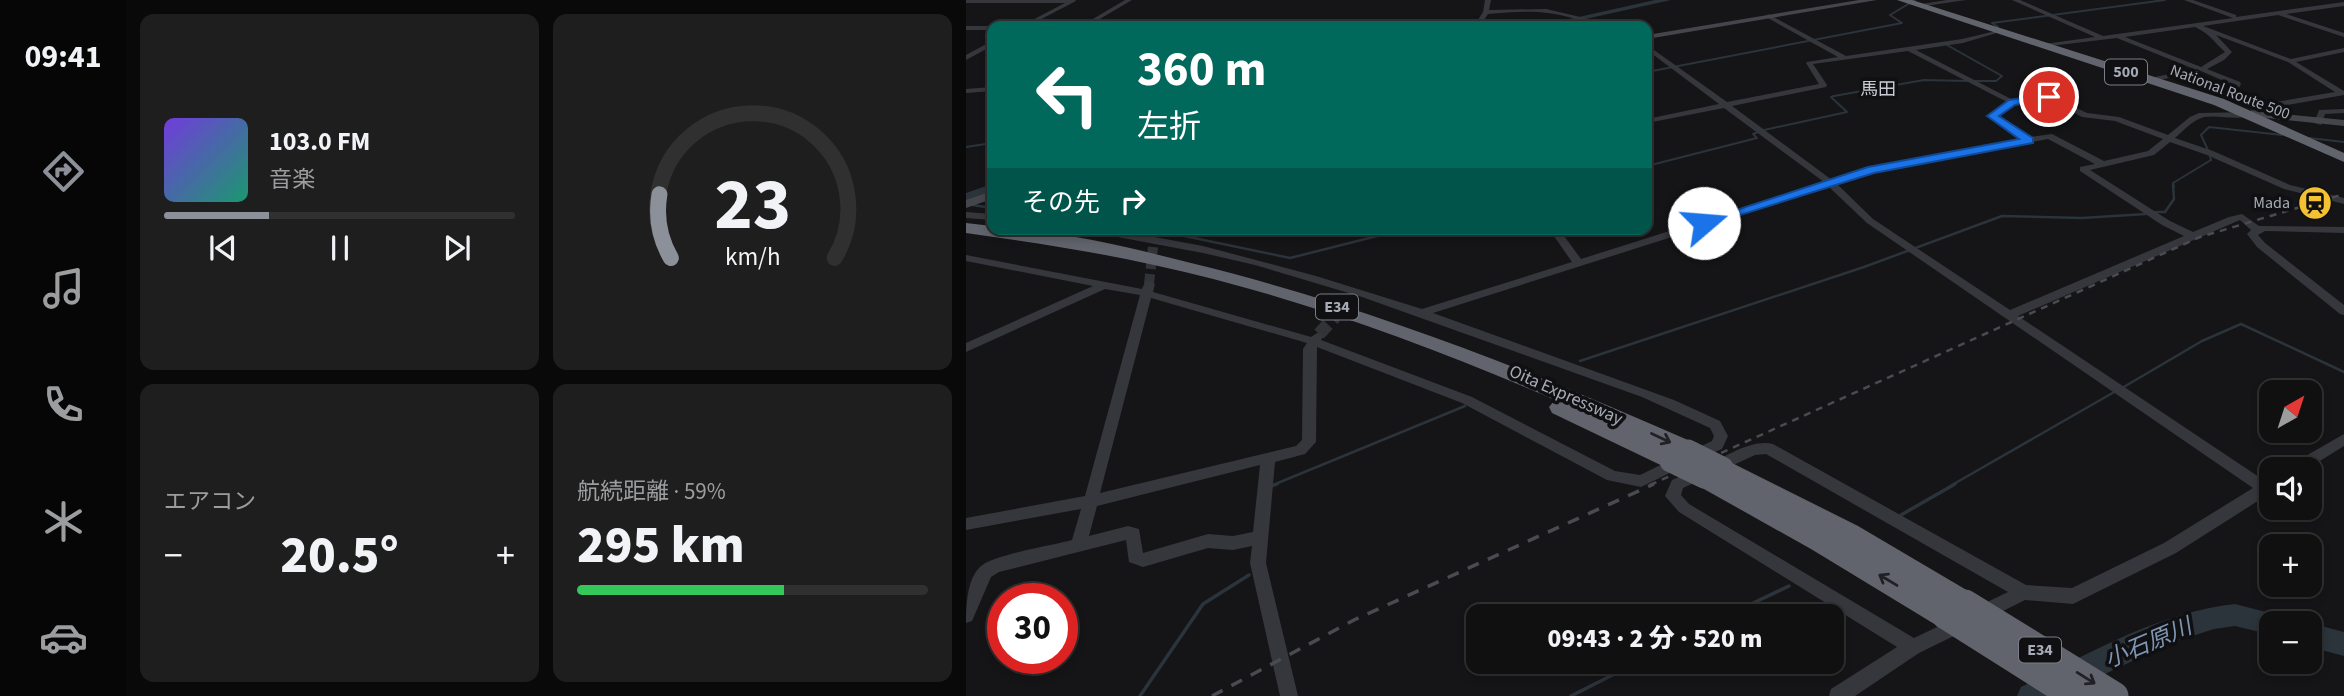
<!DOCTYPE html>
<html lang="ja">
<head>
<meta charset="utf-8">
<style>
  body { margin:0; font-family:"Source Sans 3","Noto Sans JP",sans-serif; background:#1e1e1f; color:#f1f3f6; height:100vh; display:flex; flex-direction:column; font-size:26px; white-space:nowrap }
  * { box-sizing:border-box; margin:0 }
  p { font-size:23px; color:#9c9d9f }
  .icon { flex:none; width:38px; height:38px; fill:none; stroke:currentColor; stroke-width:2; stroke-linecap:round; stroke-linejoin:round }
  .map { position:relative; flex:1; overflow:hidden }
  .drawer { display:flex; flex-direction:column; gap:14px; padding:14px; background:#090909; width:840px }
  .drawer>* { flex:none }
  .guide { position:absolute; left:21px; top:21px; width:665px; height:214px; border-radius:14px; box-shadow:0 4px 10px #0003,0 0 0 2px #303031; background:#00695c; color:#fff; overflow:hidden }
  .needle { width:46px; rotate:39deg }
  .buttons { position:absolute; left:1293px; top:380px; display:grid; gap:14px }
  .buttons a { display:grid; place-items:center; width:63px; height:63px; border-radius:14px; background:#101011; box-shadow:0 4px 10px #0003,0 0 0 2px #303031; font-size:35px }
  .speed { position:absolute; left:21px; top:583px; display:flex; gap:14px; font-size:35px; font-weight:700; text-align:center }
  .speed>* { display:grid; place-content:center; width:91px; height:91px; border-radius:50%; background:#101011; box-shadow:0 4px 10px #0003,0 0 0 2px #303031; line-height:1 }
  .speed .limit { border:10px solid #d22; background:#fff; color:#111 }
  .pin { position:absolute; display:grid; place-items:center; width:60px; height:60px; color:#fff; margin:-30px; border:4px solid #fff; border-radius:50%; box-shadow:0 2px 7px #0007 }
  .me { position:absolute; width:77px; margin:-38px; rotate:72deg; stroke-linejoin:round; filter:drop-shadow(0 0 5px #0008) }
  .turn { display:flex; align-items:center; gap:24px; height:147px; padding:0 35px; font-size:32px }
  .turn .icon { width:91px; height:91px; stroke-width:2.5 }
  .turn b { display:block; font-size:49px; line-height:60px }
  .then { display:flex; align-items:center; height:66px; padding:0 35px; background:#0003; gap:14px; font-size:26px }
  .big { font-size:52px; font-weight:800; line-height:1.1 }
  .drawer .tile { flex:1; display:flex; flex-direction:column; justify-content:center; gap:10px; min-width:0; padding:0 24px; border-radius:14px; background:#1e1e1f }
  .drawer .dial { align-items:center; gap:0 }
  .dial svg { height:182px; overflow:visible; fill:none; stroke:#303031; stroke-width:7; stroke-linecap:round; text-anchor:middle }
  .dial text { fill:#f1f3f6; stroke:none }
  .song { display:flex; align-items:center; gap:21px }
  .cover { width:84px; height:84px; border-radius:10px; background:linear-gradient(135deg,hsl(260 70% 55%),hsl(160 70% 35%)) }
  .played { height:7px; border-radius:4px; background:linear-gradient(90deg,#8c9099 30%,#303031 30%) }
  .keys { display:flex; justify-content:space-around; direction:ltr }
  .heat { display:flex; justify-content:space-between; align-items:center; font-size:38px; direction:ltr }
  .charge { height:10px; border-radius:5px; background:linear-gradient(90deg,#34c759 59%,#303031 0) }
  .drawer .tiles { flex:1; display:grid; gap:14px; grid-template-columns:repeat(2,1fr) }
  .trip { position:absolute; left:500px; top:604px; width:378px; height:70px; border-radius:14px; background:#101011; box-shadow:0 4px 10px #0003,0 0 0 2px #303031; font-weight:800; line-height:70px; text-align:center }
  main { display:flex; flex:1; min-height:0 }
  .tabs { display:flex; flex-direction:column; width:126px; justify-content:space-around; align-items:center; background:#060607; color:#9c9d9f }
  .tabs .icon { width:49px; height:49px }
  .tabs .active { color:#8c9099 }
  .tabs b { font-size:32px; color:#f1f3f6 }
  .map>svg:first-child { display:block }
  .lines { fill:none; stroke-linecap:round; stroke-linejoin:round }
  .stream-far2 { stroke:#2b333b; stroke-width:2 }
  .stream-far1 { stroke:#2b333b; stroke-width:2.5 }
  .stream { stroke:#2b333b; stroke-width:3.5 }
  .river { fill:#2b333b; fill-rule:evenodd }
  .street-tunnel-far1 { stroke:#323337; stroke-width:10; stroke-dasharray:10 5; stroke-linecap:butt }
  .street-tunnel { stroke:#323337; stroke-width:13; stroke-dasharray:13 7; stroke-linecap:butt }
  .street { fill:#36373c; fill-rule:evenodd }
  .secondary { fill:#44464c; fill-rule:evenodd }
  .highway { fill:#62646d; fill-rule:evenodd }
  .rail-far1 { stroke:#494b51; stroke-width:2.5; stroke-dasharray:7 6; stroke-linecap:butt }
  .rail { stroke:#494b51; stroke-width:3.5; stroke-dasharray:12 10; stroke-linecap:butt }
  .highway-bridge-far1 { stroke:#62646d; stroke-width:23 }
  .highway-bridge { stroke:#62646d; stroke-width:29 }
  .oneway { stroke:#202124 }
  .route { fill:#1a73e8; stroke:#114b97; stroke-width:2 }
  .labels { text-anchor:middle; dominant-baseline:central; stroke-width:7; stroke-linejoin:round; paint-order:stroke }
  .shield { fill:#101012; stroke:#7a7c86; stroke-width:2 }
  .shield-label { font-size:16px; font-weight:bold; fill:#a7abb7 }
  .far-street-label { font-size:16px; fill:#a7abb7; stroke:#101012 }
  .far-poi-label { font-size:16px; fill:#a7abb7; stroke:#101012; text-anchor:end }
  .far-quarter-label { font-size:18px; fill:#c8cad3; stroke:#101012 }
  .street-label { font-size:18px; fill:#a7abb7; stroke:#101012 }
  .near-water-label { font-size:23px; font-style:italic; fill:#7e96b3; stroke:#101012 }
</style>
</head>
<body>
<main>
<nav class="tabs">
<b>09:41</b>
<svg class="icon active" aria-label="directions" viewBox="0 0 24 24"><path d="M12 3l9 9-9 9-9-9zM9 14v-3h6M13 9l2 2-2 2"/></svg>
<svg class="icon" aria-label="music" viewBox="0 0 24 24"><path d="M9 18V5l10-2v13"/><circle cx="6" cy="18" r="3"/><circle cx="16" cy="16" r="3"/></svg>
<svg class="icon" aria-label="phone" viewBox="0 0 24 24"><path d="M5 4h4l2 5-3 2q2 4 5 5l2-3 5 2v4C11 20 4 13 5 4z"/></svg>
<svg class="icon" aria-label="climate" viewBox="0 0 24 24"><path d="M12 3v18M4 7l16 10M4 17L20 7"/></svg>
<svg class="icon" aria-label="car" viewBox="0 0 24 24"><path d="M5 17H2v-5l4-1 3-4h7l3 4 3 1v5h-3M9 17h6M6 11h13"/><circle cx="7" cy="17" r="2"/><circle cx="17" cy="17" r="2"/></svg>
</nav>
<section class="drawer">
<div class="tiles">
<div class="tile">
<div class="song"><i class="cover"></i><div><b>103.0 FM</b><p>音楽</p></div></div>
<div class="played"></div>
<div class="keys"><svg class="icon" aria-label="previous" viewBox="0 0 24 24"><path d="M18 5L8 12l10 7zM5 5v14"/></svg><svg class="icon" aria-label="pause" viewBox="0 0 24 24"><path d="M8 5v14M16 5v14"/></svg><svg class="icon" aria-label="next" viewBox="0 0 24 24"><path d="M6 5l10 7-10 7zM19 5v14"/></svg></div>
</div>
<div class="tile dial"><svg viewBox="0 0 100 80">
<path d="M14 69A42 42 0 1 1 86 69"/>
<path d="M14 69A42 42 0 0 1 9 41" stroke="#8c9099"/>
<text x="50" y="56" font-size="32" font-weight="700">23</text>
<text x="50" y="72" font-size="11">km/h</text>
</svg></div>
<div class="tile"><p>エアコン</p>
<div class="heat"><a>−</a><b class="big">20.5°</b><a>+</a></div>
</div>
<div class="tile"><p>航続距離 · 59%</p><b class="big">295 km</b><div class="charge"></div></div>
</div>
</section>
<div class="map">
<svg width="1378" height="696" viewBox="0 0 1378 696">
  <rect width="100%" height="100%" fill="#151517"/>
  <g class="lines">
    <!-- stream-far2 -->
    <path class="stream-far2" d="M1032 27 1026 23 1199 0
      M981 45 1036 76 1030 81H1009
      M681 72 936 23 924 15 949 0
      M798 130 881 112 865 97 868 96 958 80 1003 81
      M1343 138 1378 142
      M0 147 26 143
      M1242 150 1235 135 1243 127 1316 135
      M681 166 791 138 787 134 792 132
      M1208 187 1207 183 1245 160 1244 156"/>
    <!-- stream-far1 -->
    <path class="stream-far1" d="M0 204 26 208
      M1190 212H1199L1208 199 1207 185
      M185 229 324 258 439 229
      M614 361 898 267 1036 216 1116 218 1180 214
      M1156 388 1236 341 1275 324 1378 372
      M307 485 499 406
      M986 485 1150 391"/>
    <!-- stream -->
    <path class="stream" d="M306 486 311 484
      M935 515 989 484
      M760 616 823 586
      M174 696 237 604 283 575
      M605 696 672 662"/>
    <!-- river -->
    <path class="river" d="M689 0H705L588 26H572Z
      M26 184V192L0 201V193Z
      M1269 604 1315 616 1318 623H1306V635L1269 626 1248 629 1202 644 1093 696H1051L1055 687C1122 654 1193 612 1269 604Z
      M1344 623 1378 632V656L1344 647Z"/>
    <!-- street-tunnel-far1 -->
    <path class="street-tunnel-far1" d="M183 284 187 247
      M367 319 382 302"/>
    <!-- street-tunnel -->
    <path class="street-tunnel" d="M353 334 369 317"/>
    <!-- street -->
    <path class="street" d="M0 0H109L110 1 62 26H55L99 3H0Z
      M159 0H166L122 26H115Z
      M519 0H525L523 10 580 9 623 19 643 21 654 26C632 27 610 18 589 14 567 10 544 12 522 14L514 26H508L517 12Z
      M981 0H1000L952 7 949 5Z
      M1046 0H1054L1137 36 1267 18 1218 0H1227L1270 15V17L1378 2V6L1320 14 1378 33V37L1312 15 1237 26 1325 59 1378 48V52L1330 62 1378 91V95L1294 110C1282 124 1255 114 1238 117 1227 120 1217 131 1209 138L1247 151 1324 185 1378 198V204L1318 189 1241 155 1204 142 1188 155 1124 170 1204 221 1227 232 1263 217 1276 214 1293 226 1378 227V233L1299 231 1292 235 1299 243 1378 305V315L1374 314 1291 247 1281 234 1285 230 1274 220 1052 316 1299 481 1306 478V492L1210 553 1113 601 1107 604 1059 600 1015 622 1009 620 1006 614 1009 608 1042 592 800 454 789 455 750 473 745 471 743 467 745 463C763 455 786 439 807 444L1060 585 1106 588 1198 543 1287 488 901 223 863 187 467 313 708 400 754 421 762 436 756 449 728 461 723 460 721 456 723 452 746 441 748 436 744 428 676 397 396 297 289 265 237 253 125 232 120 229H145L237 246 350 276 456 309 606 262 583 229H593L615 259 858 182 758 108 681 123V119L753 104 681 50V45L761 102 853 84 840 63 841 62 872 57 800 17 802 14 880 56 996 39 1034 30V32L997 43 950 50 1047 100 1083 95 1121 113 1153 117 1202 135 1224 117 1233 113 1284 112 1286 109 1262 97 1261 95 1267 85 1235 71 1184 82V78L1228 69 1151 38 1076 47 1075 46 1078 44 1129 37ZM1229 27C1244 34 1247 41 1259 52L1235 67 1159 37ZM1250 35 1322 62 1369 92 1292 105 1269 94 1275 84 1274 82 1241 69 1258 60 1266 52ZM942 51 1041 102 1022 116 1055 139 906 167 866 180 766 106 860 87 861 85 847 64ZM1082 99 1116 117 1149 121 1197 139 1182 151 1138 161 1086 134 1064 137 1031 116 1048 104ZM1082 139 1129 164 1114 167V171L1196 225 1218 236 1044 310 907 219 871 184 908 172Z
      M0 26H27L26 30H0Z
      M26 41V46L0 60V55Z
      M26 87V91L0 93V89Z
      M1378 109V113L1359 114 1355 125 1348 123 1353 110Z
      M0 212 26 214V220L0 218Z
      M0 255 176 289 179 282 183 281 189 284 187 292 345 337 351 333 355 334 357 337 355 340 506 397 649 471 674 475 711 457 716 459 718 463 716 467 675 487 641 480 496 403 351 347 350 442 339 454 309 462 300 563 332 696H314L284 563 286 546 267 550 242 548 177 567 163 562 160 540 33 572 25 577 6 621 0 623C0 606 1 578 15 566 28 555 87 545 106 540L115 509 0 530V518L119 496 174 295 139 289 0 352V343L127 286 0 261ZM185 298 341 343 337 349 336 440 330 446 134 493ZM294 465 287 532 267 536 242 534 177 553 173 529 162 526 123 536 131 506Z
      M1378 434V446L1341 469H1322L1324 465Z
      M733 468 738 470 740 474 738 478 717 488 715 495 723 504 948 638 992 617 998 619 1001 625 998 631 953 653 889 696H863L865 689 931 647 713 512 699 496 706 480Z"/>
    <!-- secondary -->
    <path class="secondary" d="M893 0H911L681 39V35Z
      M1286 111 1378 120V126L1282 116V112Z
      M26 191V199L0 208V200Z"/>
    <!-- highway -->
    <path class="highway" d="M931 0H946L1258 99 1378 153V162L1248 105Z
      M0 223 26 226V229C92 229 161 247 225 263 401 306 566 371 731 444L734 451 731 458H716L714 468 705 470 586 413 583 407 589 400C460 344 326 295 188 265 126 251 63 242 0 233Z
      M756 458 892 526 1009 595 1014 604 1009 613 994 616 990 625 980 629 970 625 845 549 729 484 725 477 729 470 744 469 747 461Z"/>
    <!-- rail-far1 -->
    <path class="rail-far1" d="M684 485 1234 237 1378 194"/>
    <!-- rail -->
    <path class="rail" d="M246 696 388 620 688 484"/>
    <!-- highway-bridge-far1 -->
    <path class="highway-bridge-far1" d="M722 451 756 468
      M705 461 738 477"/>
    <!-- highway-bridge -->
    <path class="highway-bridge" d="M999 604 1148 696
      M980 615 1108 696"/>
  </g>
  <!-- one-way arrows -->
  <defs><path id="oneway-shaft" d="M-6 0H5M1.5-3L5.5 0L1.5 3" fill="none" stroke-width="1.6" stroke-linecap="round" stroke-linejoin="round" transform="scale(1.75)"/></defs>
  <g class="oneway">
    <use href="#oneway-shaft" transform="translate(695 438) rotate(25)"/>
    <use href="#oneway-shaft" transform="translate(922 580) rotate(-149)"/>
    <use href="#oneway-shaft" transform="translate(1120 678) rotate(32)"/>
  </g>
  <!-- route -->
  <path class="route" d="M1083 94 1087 99 1049 105 1033 116 1067 138V143L908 173 742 225 731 223 902 167 1053 139 1021 116 1043 100Z"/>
  <!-- icons -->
  <defs>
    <g id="station-disc" transform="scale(1.75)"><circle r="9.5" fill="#f3c132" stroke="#101012"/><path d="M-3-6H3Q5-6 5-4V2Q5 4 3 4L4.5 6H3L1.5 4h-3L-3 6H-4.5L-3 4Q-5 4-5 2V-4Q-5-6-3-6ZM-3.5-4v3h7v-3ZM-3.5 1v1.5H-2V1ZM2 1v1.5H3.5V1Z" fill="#111"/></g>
  </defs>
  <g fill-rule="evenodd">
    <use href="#station-disc" x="1349" y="203"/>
  </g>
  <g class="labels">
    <!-- shield labels -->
    <g class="shield">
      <rect x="1139" y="59.5" width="42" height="25" rx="5"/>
      <rect x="350" y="294.5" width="42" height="25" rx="5"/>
      <rect x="1053" y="637.5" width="42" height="25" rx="5"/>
    </g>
    <g class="shield-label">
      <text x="1160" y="72">500</text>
      <text x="371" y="307">E34</text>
      <text x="1074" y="650">E34</text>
    </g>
    <!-- far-street labels -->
    <g class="far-street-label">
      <text transform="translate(1264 92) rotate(21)">National Route 500</text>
    </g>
    <!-- far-poi labels -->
    <g class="far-poi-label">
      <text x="1324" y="203">Mada</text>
    </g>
    <!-- far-quarter labels -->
    <g class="far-quarter-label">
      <text x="912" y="89">馬田</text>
    </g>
    <!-- street labels -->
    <g class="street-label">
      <text transform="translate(600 395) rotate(24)">Oita Expressway</text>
    </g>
    <!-- near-water labels -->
    <g class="near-water-label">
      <text transform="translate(1182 643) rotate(-23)">小石原川</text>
    </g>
  </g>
</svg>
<div class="buttons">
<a><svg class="needle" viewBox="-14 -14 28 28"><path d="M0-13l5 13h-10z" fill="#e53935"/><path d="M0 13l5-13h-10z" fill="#9c9d9f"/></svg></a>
<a><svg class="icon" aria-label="sound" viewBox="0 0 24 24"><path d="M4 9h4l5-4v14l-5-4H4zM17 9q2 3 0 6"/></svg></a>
<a>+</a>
<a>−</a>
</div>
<div class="speed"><div class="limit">30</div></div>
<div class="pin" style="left:1083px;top:97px;background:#d93025"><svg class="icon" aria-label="arrive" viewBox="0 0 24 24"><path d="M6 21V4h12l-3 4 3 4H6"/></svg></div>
<svg class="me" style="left:738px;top:223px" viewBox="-20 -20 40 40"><circle r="19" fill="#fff"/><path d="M0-13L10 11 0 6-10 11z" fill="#1a73e8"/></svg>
<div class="trip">09:43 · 2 分 · 520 m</div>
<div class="guide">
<div class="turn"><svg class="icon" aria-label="left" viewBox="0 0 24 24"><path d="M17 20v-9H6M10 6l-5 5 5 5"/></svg><div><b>360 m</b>左折</div></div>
<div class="then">その先<svg class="icon" aria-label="right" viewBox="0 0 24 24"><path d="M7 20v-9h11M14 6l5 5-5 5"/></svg></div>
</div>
</div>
</main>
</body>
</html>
